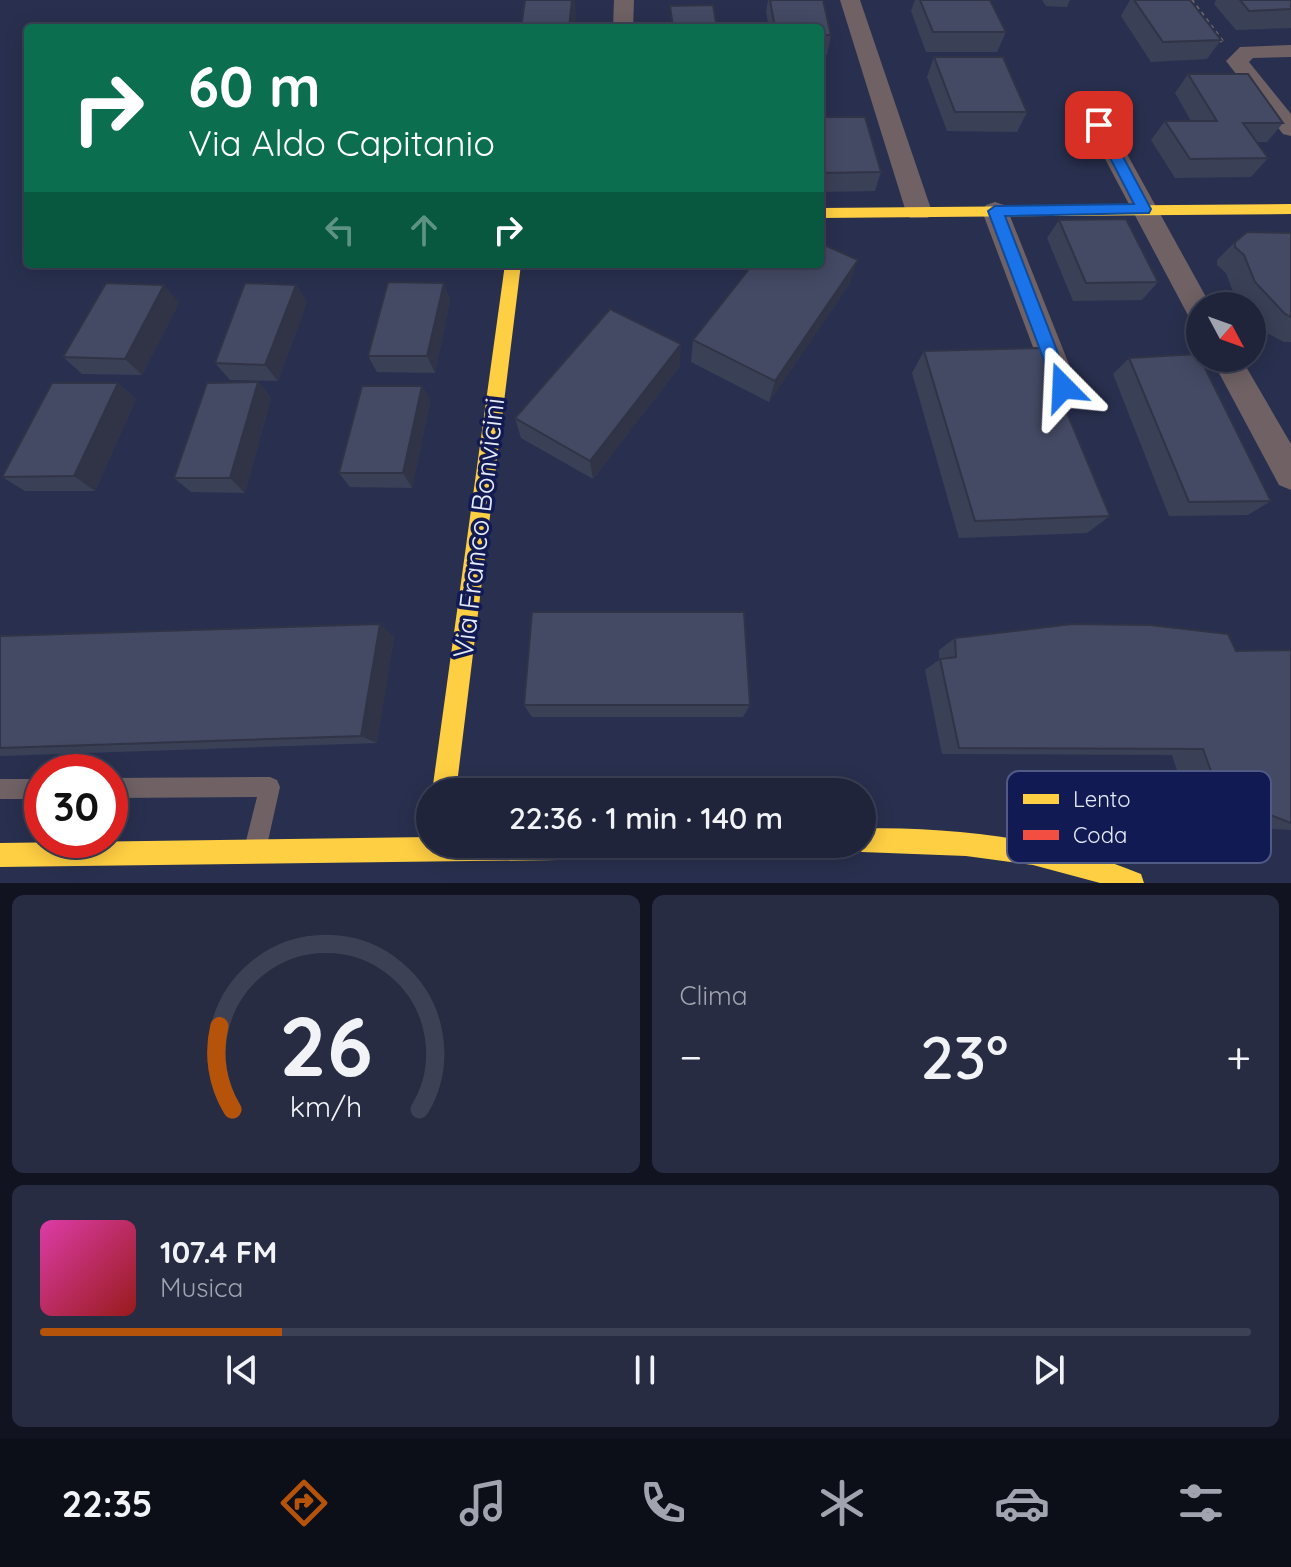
<!DOCTYPE html>
<html lang="it">
<head>
<meta charset="utf-8">
<style>
  body { margin:0; font-family:Quicksand,sans-serif; background:#272c42; color:#f1f3f6; height:100vh; display:flex; flex-direction:column; font-size:30px; white-space:nowrap }
  * { box-sizing:border-box; margin:0 }
  p { font-size:26px; color:#a1a4af }
  .icon { flex:none; width:44px; height:44px; fill:none; stroke:currentColor; stroke-width:2; stroke-linecap:round; stroke-linejoin:round }
  .map { position:relative; height:883px; overflow:hidden }
  .panel { display:flex; flex-direction:column; gap:12px; padding:12px; background:#111420; flex:1 }
  .panel>* { flex:none }
  .banner { position:absolute; left:24px; top:24px; width:800px; height:244px; border-radius:8px; box-shadow:0 4px 20px #0003,0 0 0 2px #3c4155; background:#0b6e4f; color:#fff; overflow:hidden }
  .needle { width:52px; rotate:131deg }
  .controls { position:absolute; left:1186px; top:292px; display:grid; gap:16px }
  .controls a { display:grid; place-items:center; width:80px; height:80px; border-radius:50%; background:#1f243b; box-shadow:0 4px 20px #0003,0 0 0 2px #3c4155; font-size:40px }
  .speed { position:absolute; left:24px; top:754px; display:flex; gap:16px; font-size:40px; font-weight:700; text-align:center }
  .speed>* { display:grid; place-content:center; width:104px; height:104px; border-radius:50%; background:#1f243b; box-shadow:0 4px 20px #0003,0 0 0 2px #3c4155; line-height:1 }
  .speed .limit { border:12px solid #d22; background:#fff; color:#111 }
  .pin { position:absolute; display:grid; place-items:center; width:68px; height:68px; color:#fff; margin:-34px; border-radius:16px; box-shadow:0 4px 12px #0006 }
  .me { position:absolute; width:88px; margin:-44px; rotate:339deg; stroke-linejoin:round; filter:drop-shadow(0 0 6px #0008) }
  .turn { display:flex; align-items:center; gap:28px; height:168px; padding:0 32px; font-size:36px }
  .turn .icon { width:104px; height:104px; stroke-width:2.5 }
  .turn b { display:block; font-size:56px; line-height:68px }
  .lanes { display:flex; align-items:center; height:76px; padding:0 32px; background:#0003; justify-content:center; gap:40px; direction:ltr }
  .lanes .off { opacity:.35 }
  .big { font-size:60px; font-weight:600; line-height:1.1 }
  .panel .card { flex:1; display:flex; flex-direction:column; justify-content:center; gap:12px; min-width:0; padding:0 28px; border-radius:12px; background:#272c42 }
  .panel .dial { align-items:center; gap:0 }
  .dial svg { height:208px; overflow:visible; fill:none; stroke:#3c4155; stroke-width:7; stroke-linecap:round; text-anchor:middle }
  .dial text { fill:#f1f3f6; stroke:none }
  .song { display:flex; align-items:center; gap:24px }
  .cover { width:96px; height:96px; border-radius:12px; background:linear-gradient(135deg,hsl(320 70% 55%),hsl(0 70% 35%)) }
  .played { height:8px; border-radius:4px; background:linear-gradient(90deg,#b45309 20%,#3c4155 20%) }
  .keys { display:flex; justify-content:space-around; direction:ltr }
  .heat { display:flex; justify-content:space-between; align-items:center; font-size:44px; direction:ltr }
  .panel .tiles { flex:1; display:grid; gap:12px; grid-template-columns:1fr 1fr }
  .card:last-child { grid-column:span 2 }
  .trip { position:absolute; left:416px; top:778px; width:460px; height:80px; border-radius:40px; background:#1f243b; box-shadow:0 4px 20px #0003,0 0 0 2px #3c4155; font-weight:600; line-height:80px; text-align:center }
  .tabs { display:flex; height:128px; justify-content:space-around; align-items:center; background:#0c0e18; color:#a1a4af }
  .tabs .icon { width:56px; height:56px }
  .tabs .on { color:#b45309 }
  .tabs b { font-size:36px; color:#f1f3f6 }
  .map>svg:first-child { display:block }
  .lines { fill:none; stroke-linecap:round; stroke-linejoin:round }
  .path { stroke:#6c656e; stroke-width:4; stroke-dasharray:4 4; stroke-linecap:butt }
  .lane { fill:#6f6164; fill-rule:evenodd }
  .street { fill:#6f6164; fill-rule:evenodd }
  .slow { fill:#ffcf43; fill-rule:evenodd }
  .jam { fill:#f24e42; fill-rule:evenodd }
  .wall { fill:#3a4056 }
  .shaded-wall { fill:#303446 }
  .building { fill:#444a64; stroke:#303446; stroke-width:2 }
  .route { fill:#1a73e8; stroke:#114b97; stroke-width:2 }
  .labels { text-anchor:middle; dominant-baseline:central; stroke-width:7; stroke-linejoin:round; paint-order:stroke }
  .street-label { font-size:28px; fill:#e6ebfa; stroke:#111a53 }
  .key { fill:#111a53; stroke:#515985; stroke-width:2 }
  .key-label { font-size:22px; fill:#e6ebfa }
</style>
</head>
<body>
<div class="map">
<svg width="1291" height="883" viewBox="0 0 1291 883">
  <rect width="100%" height="100%" fill="#29304f"/>
  <g class="lines">
    <!-- path -->
    <path class="path" d="M1191 0 1224 44"/>
    <!-- lane -->
    <path class="lane" d="M270 777 277 780 280 787 268 841 265 849 257 852 249 849 246 841 257 797 110 798V778Z
      M0 779H42V799H0Z"/>
    <!-- street -->
    <path class="street" d="M614 0H634L633 28H613Z
      M840 0H860L932 212 928 218H910L906 212Z
      M1291 45V57L1253 58 1249 62 1291 114V136L1283 134 1226 61 1240 47Z
      M1099 118 1111 125 1211 306H1200V322L1190 319 1087 125Z
      M995 202 1004 205 1008 211 1078 387 1074 396 1063 399 1052 396 1048 387 982 211 986 205Z
      M1211 358H1241L1291 444V490L1279 485Z"/>
    <!-- slow -->
    <path class="slow" d="M1291 204V214L820 218V208Z
      M505 264H521L456 792H432Z
      M862 828C958 828 1051 837 1141 874L1144 883H1100L1033 865 966 856 862 852 853 849 852 844H862Z
      M430 837V844H568L570 848 567 857 558 860 0 867V843Z"/>
    <!-- jam -->
    <path class="jam" d="M548 844H709L706 853 697 856 558 860 549 857Z"/>
  </g>
  <!-- wall -->
  <path class="wall" d="M768 0H823L831 35 827 55H820V28H769L766 12Z
    M915 0H990L1006 32 997 52H926L911 11Z
    M1042 0H1070L1067 7 1046 6Z
    M1130 0H1190L1221 40 1207 59 1151 62 1121 16Z
    M1216 0H1291V28L1236 30 1214 4Z
    M934 57 1027 112 1017 132 947 131 927 77Z
    M1188 74 1283 123 1267 142H1257L1268 158 1251 177 1175 178 1151 140 1165 121H1191L1175 93Z
    M820 117 881 172 875 191 820 192Z
    M1059 220 1158 282 1142 300 1073 301 1047 238Z
    M1291 233V342H1284L1265 332 1252 318V306H1241L1236 300 1226 273 1217 265V260L1235 242Z
    M444 283 450 301 435 373 377 372 368 356Z
    M850 283 769 402 691 362 693 340Z
    M164 285 179 303 142 375 82 374 63 357Z
    M296 285 307 302 278 381 230 380 215 363Z
    M924 351 1110 516 1087 533 959 538 912 373Z
    M1129 358 1271 501 1248 515 1169 516 1113 374Z
    M680 366 593 479 521 438 515 418Z
    M258 382 271 398 245 493 191 492 174 478Z
    M118 383 136 399 95 491H25L2 477Z
    M422 386 430 402 412 488 350 487 339 473Z
    M0 636H394L377 743 0 756Z
    M955 638 1236 651 1291 650V830L1258 828 1214 810 1183 789 1172 755 942 754 925 670 939 660V650Z
    M524 705H750L743 717H532Z"/>
  <!-- shaded-wall -->
  <path class="shaded-wall" d="M572 0H575L576 17V28H569Z
    M858 260 850 283 769 402 775 381Z
    M444 283 450 301 435 373 427 356Z
    M164 285 179 303 142 375 125 359Z
    M296 285 307 302 278 381 265 365Z
    M681 344 680 366 593 479 590 461Z
    M258 382 271 398 245 493 230 478Z
    M118 383 136 399 95 491 74 476Z
    M422 386 430 402 412 488 403 473Z
    M380 624 394 636 377 743 361 736Z"/>
  <!-- building -->
  <path class="building" d="M525 0H572L569 28H521Z
    M770 0H823L831 35H820V28H775Z
    M920 0H990L1006 32H933Z
    M1134 0H1190L1221 40 1163 42Z
    M1240 0H1291V9L1249 11Z
    M713 5 717 28H673L670 6Z
    M934 57H1003L1027 112H955Z
    M1188 74H1248L1283 123H1243L1268 158 1190 159 1165 121H1217Z
    M820 117H865L881 172 820 173Z
    M1126 219 1158 282 1086 283 1059 220Z
    M1247 232 1291 233V317L1285 314 1255 282 1244 255 1235 247V242Z
    M820 243 858 260 775 381 693 340 753 264H820Z
    M388 282 444 283 427 356H368Z
    M106 283 164 285 125 359 63 357Z
    M245 283 296 285 265 365 215 363Z
    M610 309 681 344 590 461 515 418Z
    M1040 348 1110 516 975 521 924 351Z
    M1198 354 1271 501 1189 502 1129 358Z
    M258 382 230 478H174L207 383Z
    M52 383H118L74 476 2 477Z
    M362 386H422L403 473H339Z
    M532 612H744L750 705H524Z
    M380 624 361 736 0 748V636Z
    M1072 624 1150 625 1228 634 1236 651 1291 650V823L1250 807 1216 785 1203 749 959 748 940 659 956 657 955 638Z"/>
  <!-- route -->
  <path class="route" d="M1099 121 1106 125 1151 209 1149 213 1005 216 1071 387 1063 394 1054 387 988 211 995 206 1134 204 1093 125Z"/>
  <g class="labels">
    <!-- street labels -->
    <g class="street-label">
      <text transform="translate(478 528) rotate(-83)">Via Franco Bonvicini</text>
    </g>
  </g>
  <!-- legend -->
  <rect x="1007" y="771" width="264" height="92" rx="12" class="key"/>
  <rect x="1023" y="794" width="36" height="10" fill="#ffcf43"/>
  <rect x="1023" y="830" width="36" height="10" fill="#f24e42"/>
  <g class="key-label">
    <text x="1073" y="807">Lento</text>
    <text x="1073" y="843">Coda</text>
  </g>
</svg>
<div class="controls">
<a><svg class="needle" viewBox="-14 -14 28 28"><path d="M0-13l5 13h-10z" fill="#e53935"/><path d="M0 13l5-13h-10z" fill="#a1a4af"/></svg></a>
</div>
<div class="speed"><div class="limit">30</div></div>
<div class="pin" style="left:1099px;top:125px;background:#d93025"><svg class="icon" aria-label="arrive" viewBox="0 0 24 24"><path d="M6 21V4h12l-3 4 3 4H6"/></svg></div>
<svg class="me" style="left:1063px;top:387px" viewBox="-20 -20 40 40"><path d="M0-17L14 15 0 8-14 15z" fill="#1a73e8" stroke="#fff" stroke-width="4"/></svg>
<div class="trip">22:36 · 1 min · 140 m</div>
<div class="banner">
<div class="turn"><svg class="icon" aria-label="right" viewBox="0 0 24 24"><path d="M7 20v-9h11M14 6l5 5-5 5"/></svg><div><b>60 m</b>Via Aldo Capitanio</div></div>
<div class="lanes"><svg class="icon off" aria-label="left" viewBox="0 0 24 24"><path d="M17 20v-9H6M10 6l-5 5 5 5"/></svg><svg class="icon off" aria-label="ahead" viewBox="0 0 24 24"><path d="M12 20V5M6 11l6-6 6 6"/></svg><svg class="icon" aria-label="right" viewBox="0 0 24 24"><path d="M7 20v-9h11M14 6l5 5-5 5"/></svg></div>
</div>
</div>
<section class="panel">
<div class="tiles">
<div class="card dial"><svg viewBox="0 0 100 80">
<path d="M14 69A42 42 0 1 1 86 69"/>
<path d="M14 69A42 42 0 0 1 9 37" stroke="#b45309"/>
<text x="50" y="56" font-size="32" font-weight="700">26</text>
<text x="50" y="72" font-size="11">km/h</text>
</svg></div>
<div class="card"><p>Clima</p>
<div class="heat"><a>−</a><b class="big">23°</b><a>+</a></div>
</div>
<div class="card">
<div class="song"><i class="cover"></i><div><b>107.4 FM</b><p>Musica</p></div></div>
<div class="played"></div>
<div class="keys"><svg class="icon" aria-label="previous" viewBox="0 0 24 24"><path d="M18 5L8 12l10 7zM5 5v14"/></svg><svg class="icon" aria-label="pause" viewBox="0 0 24 24"><path d="M8 5v14M16 5v14"/></svg><svg class="icon" aria-label="next" viewBox="0 0 24 24"><path d="M6 5l10 7-10 7zM19 5v14"/></svg></div>
</div>
</div>
</section>
<nav class="tabs">
<b>22:35</b>
<svg class="icon on" aria-label="directions" viewBox="0 0 24 24"><path d="M12 3l9 9-9 9-9-9zM9 14v-3h6M13 9l2 2-2 2"/></svg>
<svg class="icon" aria-label="music" viewBox="0 0 24 24"><path d="M9 18V5l10-2v13"/><circle cx="6" cy="18" r="3"/><circle cx="16" cy="16" r="3"/></svg>
<svg class="icon" aria-label="phone" viewBox="0 0 24 24"><path d="M5 4h4l2 5-3 2q2 4 5 5l2-3 5 2v4C11 20 4 13 5 4z"/></svg>
<svg class="icon" aria-label="climate" viewBox="0 0 24 24"><path d="M12 3v18M4 7l16 10M4 17L20 7"/></svg>
<svg class="icon" aria-label="car" viewBox="0 0 24 24"><path d="M5 17H2v-5l4-1 3-4h7l3 4 3 1v5h-3M9 17h6M6 11h13"/><circle cx="7" cy="17" r="2"/><circle cx="17" cy="17" r="2"/></svg>
<svg class="icon" aria-label="filters" viewBox="0 0 24 24"><path d="M4 7h16M4 17h16"/><circle cx="9" cy="7" r="2"/><circle cx="15" cy="17" r="2"/></svg>
</nav>
</body>
</html>
